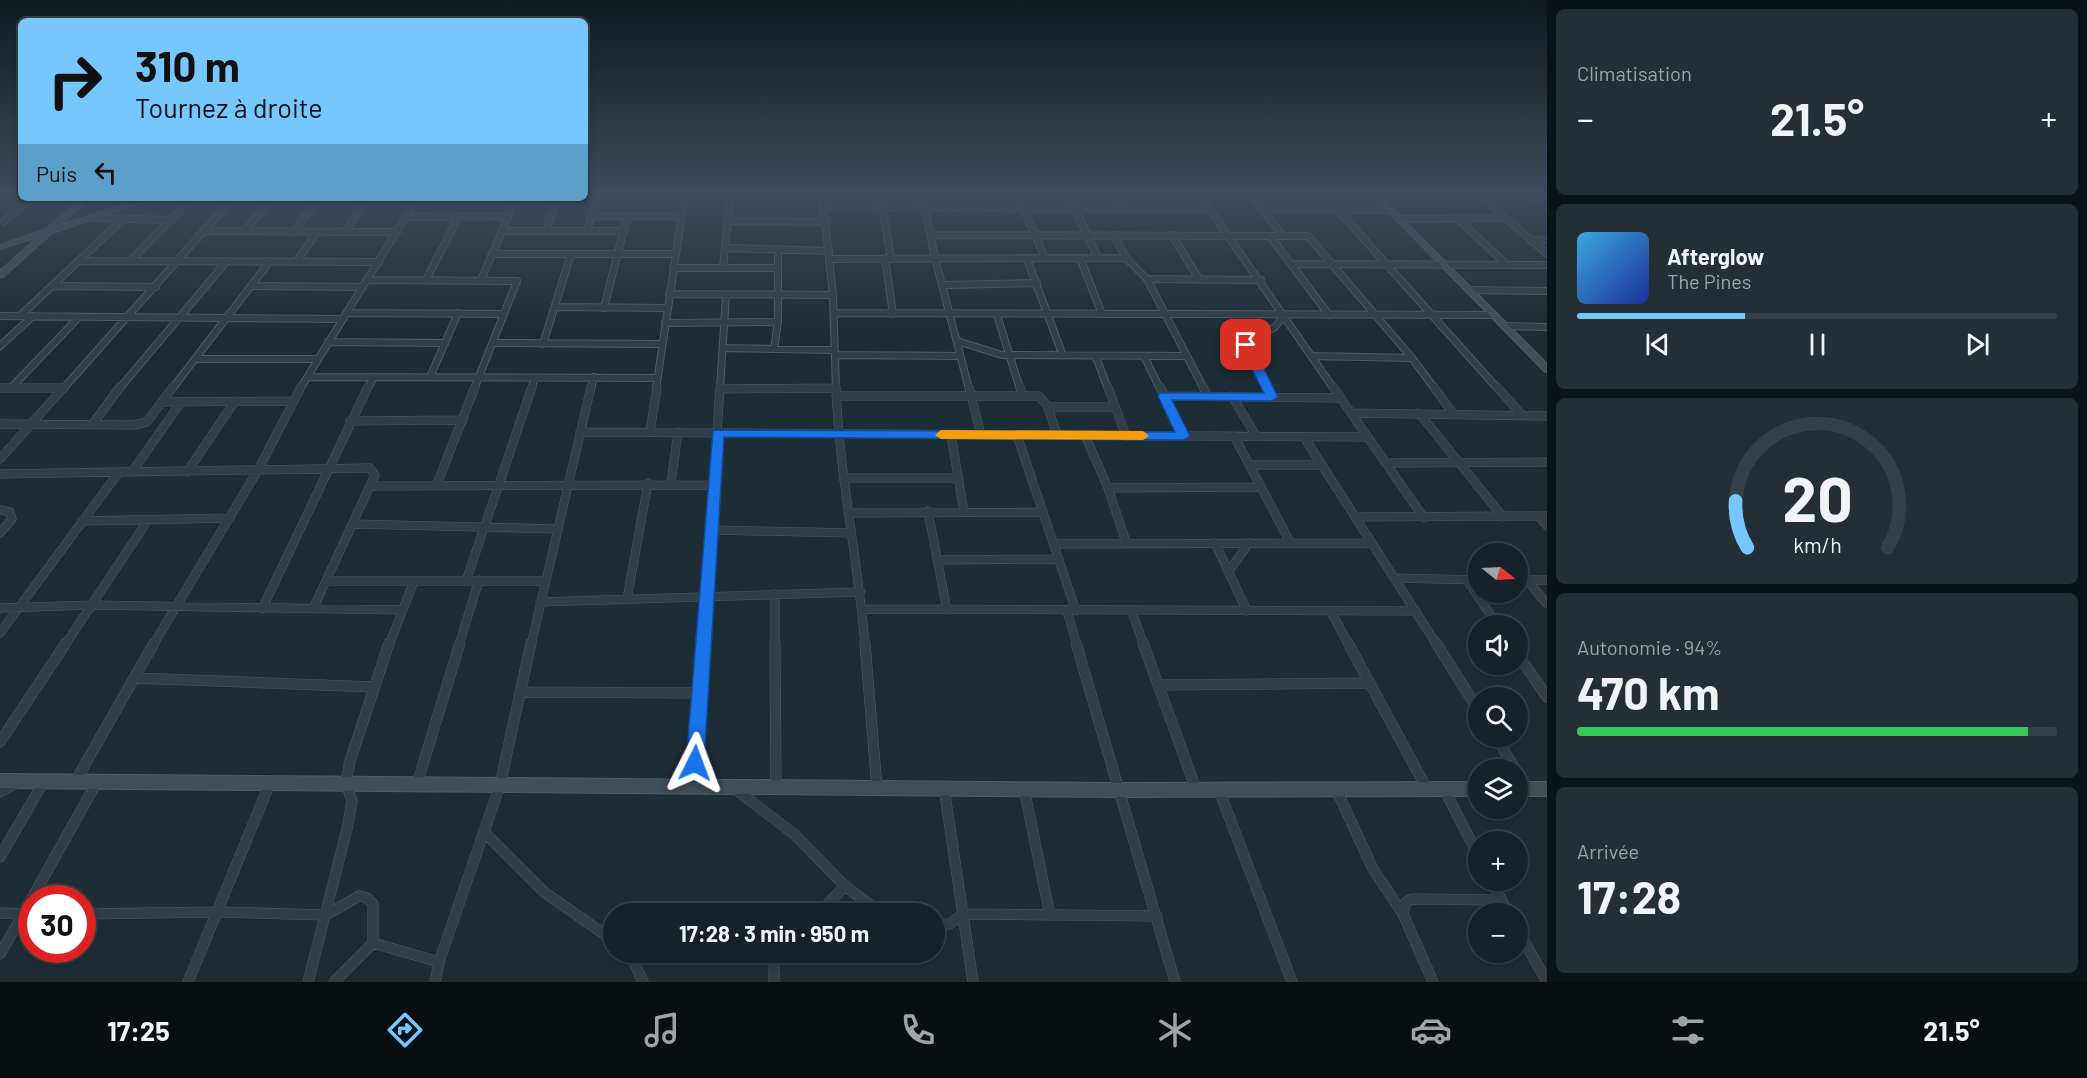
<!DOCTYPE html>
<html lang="fr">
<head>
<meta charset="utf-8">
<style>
  body { margin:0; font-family:Barlow,sans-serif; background:#232f34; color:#f1f3f6; height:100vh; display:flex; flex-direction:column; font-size:22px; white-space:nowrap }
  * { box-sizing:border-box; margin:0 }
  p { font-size:20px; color:#9ea4a8 }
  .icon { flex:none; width:33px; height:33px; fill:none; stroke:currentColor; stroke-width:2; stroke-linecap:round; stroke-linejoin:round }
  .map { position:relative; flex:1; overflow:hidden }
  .drawer { display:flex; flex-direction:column; gap:9px; padding:9px; background:#0c1316; width:540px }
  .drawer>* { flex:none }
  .hud { position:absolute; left:18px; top:18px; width:570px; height:183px; border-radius:9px; box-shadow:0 3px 9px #0003,0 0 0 2px #353f45; background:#75c7fe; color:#111; overflow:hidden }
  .needle { width:39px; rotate:108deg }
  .fabs { position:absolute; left:1468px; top:543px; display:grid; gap:12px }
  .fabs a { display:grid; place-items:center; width:60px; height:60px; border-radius:50%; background:#162228; box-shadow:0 3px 9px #0003,0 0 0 2px #353f45; font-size:30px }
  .speed { position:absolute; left:18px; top:885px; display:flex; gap:12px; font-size:30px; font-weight:700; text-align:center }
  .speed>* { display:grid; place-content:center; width:78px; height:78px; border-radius:50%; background:#162228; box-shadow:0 3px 9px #0003,0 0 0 2px #353f45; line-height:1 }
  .speed .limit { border:9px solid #d22; background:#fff; color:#111 }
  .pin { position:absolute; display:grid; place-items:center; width:51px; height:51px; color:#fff; margin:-26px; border-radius:12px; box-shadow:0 3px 9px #0006 }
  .me { position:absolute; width:66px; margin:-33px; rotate:3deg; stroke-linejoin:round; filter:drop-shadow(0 0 4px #0008) }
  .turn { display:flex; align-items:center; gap:21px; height:126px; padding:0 18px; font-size:27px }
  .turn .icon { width:78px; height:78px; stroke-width:2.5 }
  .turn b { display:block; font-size:42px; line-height:51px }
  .then { display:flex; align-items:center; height:57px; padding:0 18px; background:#0003; gap:12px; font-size:22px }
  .big { font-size:45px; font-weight:700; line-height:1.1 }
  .drawer .card { flex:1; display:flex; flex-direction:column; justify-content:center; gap:9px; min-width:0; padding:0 21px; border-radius:9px; background:#232f34 }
  .drawer .dial { align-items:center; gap:0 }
  .dial svg { height:156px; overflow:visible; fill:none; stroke:#353f45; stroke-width:7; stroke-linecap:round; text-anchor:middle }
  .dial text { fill:#f1f3f6; stroke:none }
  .song { display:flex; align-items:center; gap:18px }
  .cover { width:72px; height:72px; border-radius:9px; background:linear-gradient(135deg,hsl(200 70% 55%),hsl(230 70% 35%)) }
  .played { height:6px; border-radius:3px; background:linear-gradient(90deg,#75c7fe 35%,#353f45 35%) }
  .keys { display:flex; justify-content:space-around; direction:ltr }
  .heat { display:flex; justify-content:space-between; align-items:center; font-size:33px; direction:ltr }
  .charge { height:9px; border-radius:4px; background:linear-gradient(90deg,#34c759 94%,#353f45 0) }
  .trip { position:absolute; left:603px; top:903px; width:342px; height:60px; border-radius:30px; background:#162228; box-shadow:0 3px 9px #0003,0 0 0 2px #353f45; font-weight:700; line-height:60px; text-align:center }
  .dock { display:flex; height:96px; justify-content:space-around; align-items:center; background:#090e10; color:#9ea4a8 }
  .dock .icon { width:42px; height:42px }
  .dock .current { color:#75c7fe }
  .dock b { font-size:27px; color:#f1f3f6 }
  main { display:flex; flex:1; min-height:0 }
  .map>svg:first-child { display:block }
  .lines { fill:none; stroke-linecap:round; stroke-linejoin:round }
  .street-far2-casing { stroke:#4e5c65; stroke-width:8 }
  .street-far1-casing { stroke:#4e5c65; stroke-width:9 }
  .street-casing { stroke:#4e5c65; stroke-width:11 }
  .secondary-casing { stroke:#4e5c65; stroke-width:2 }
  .street-far2 { stroke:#313e47; stroke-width:6 }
  .street-far1 { stroke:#313e47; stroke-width:8 }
  .street { stroke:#313e47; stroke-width:10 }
  .secondary { fill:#3f4f5a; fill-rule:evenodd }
  .route { fill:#1a73e8; stroke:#114b97; stroke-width:1.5 }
  .slow { fill:#f59e0b }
</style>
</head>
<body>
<main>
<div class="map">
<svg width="1547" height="982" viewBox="0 0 1547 982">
  <rect width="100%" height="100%" fill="#1d2d36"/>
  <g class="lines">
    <!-- street-far2 casing -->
    <g class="street-far2-casing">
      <path id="street-far2" d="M822 194 833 295 836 389
        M880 194 891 258
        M922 194 935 258 969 389
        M1017 194 1045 258
        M1068 194 1098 258
        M1117 194 1125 208
        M1199 194 1334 389
        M1250 194 1283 236
        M1478 194 1547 254
        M1533 194 1547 206
        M86 198H112
        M824 207 1208 209
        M1261 208 1390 210
        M1338 210 1498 389
        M591 216H681
        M406 217 508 216
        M93 218 172 220
        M1457 218 1506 264
        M1399 219 1505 218
        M4 221 32 198
        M728 221 827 222
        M205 231 397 232
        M244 231 272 198
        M502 231H624
        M546 231 557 198
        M587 231 598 194
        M294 232 319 198
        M345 232 366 198
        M931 235 1308 236 1412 358 1435 389
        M1114 235 1126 258 1147 279 1204 389
        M1172 235 1199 279
        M1270 236 1329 315
        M1531 241 1547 240
        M725 248 829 251
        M492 254H675
        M885 258 893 314
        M1080 258 1102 314
        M830 259 1126 258
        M1027 259 1063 356
        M131 260 192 198
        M78 261 379 262
        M297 261 317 232
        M1292 264 1547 265
        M673 268H778
        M723 268 730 194
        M1147 279 1261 280
        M368 280 517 281 474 389
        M426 280 459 216
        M481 280 516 198
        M944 285 1037 283
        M53 286 156 287
        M252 286 363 287
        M1469 290 1547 291
        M669 294 833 295
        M555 307 667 308
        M604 308 627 217
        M346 313 504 314
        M834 313 1493 315
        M997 315 1020 389
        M0 316 343 319
        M20 316 122 220
        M665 323 778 322
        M1505 326 1547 327
        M957 341 1002 355 1185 356
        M328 342 445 343
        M494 343 661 344
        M543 344 571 254
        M0 346 33 316
        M723 348 834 350
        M774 349 778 322V250
        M835 355 960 356
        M1144 356 1160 389
        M1311 356 1412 358
        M1096 357 1108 389
        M197 359H318
        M308 377 656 378
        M430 377 458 313
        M0 388H64
        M11 388 78 318
        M63 389 233 198
        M119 389 227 261
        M172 389 270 261
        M300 389 417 198
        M367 389 374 377
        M531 389 535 378
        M591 389 594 377
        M656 389 685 194
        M720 389 726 295
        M722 389 835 388
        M1268 389 1246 345 1275 327 1285 315"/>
    </g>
    <!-- street-far1 casing -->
    <g class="street-far1-casing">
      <path id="street-far1" d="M836 387C839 474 858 559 865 645
        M969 387 981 435
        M1020 387 1022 395
        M1108 387 1126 436
        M1160 387 1184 436
        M1203 387 1207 395
        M1267 387 1272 397
        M1333 387 1424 518
        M1434 387 1454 415
        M1497 387 1522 415
        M0 388H64
        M721 389 835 388
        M836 396H1039L1048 407 1057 435
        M1164 396 1340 398
        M1232 396 1256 436
        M163 402 293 401
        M1048 407H1115
        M1351 413 1547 416
        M1419 413 1503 517
        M350 421 463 420
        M0 424 134 425 147 422 173 387
        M92 425 120 387
        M580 432 1367 437
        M650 432 657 387
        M951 435 964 512
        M1017 435 1076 611
        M1085 435 1108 488 1126 542
        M1234 436 1290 542
        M1304 437 1437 645
        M0 459 64 387
        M1385 463 1547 462
        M1250 465H1322
        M132 472 181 402
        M187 472 235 401
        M0 474 370 468 375 475 313 609
        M843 478H959
        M671 483 678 432
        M437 484 475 387
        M371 486 713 485
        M1108 488 1261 487
        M0 510 10 512 12 519 0 533
        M928 511 947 610
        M848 513 1043 512
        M1539 516 1547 526
        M1355 517 1547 516
        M82 521 230 518
        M353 524 557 529
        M711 530 851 533
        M1215 543 1247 611
        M1055 544 1372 543
        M938 560 1059 559
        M1229 571 1249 543
        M1394 578 1479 580
        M1467 580 1498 626
        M1518 580H1547
        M1527 580 1547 604
        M326 581H545
        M466 581 532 387
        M775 594V645
        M627 599 648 483
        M540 602 861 592
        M0 608 93 605 402 610
        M262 609 368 387
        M862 609 1416 611
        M1067 611 1077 645
        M1132 612 1144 645
        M1331 612 1349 645
        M0 633 119 472
        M65 645 148 520
        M153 645 258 470 301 387
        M389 645 414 581
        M459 645 479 580
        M531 645 591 387
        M703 645 720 387"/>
    </g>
    <!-- street casing -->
    <g class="street-casing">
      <path id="street" d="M775 643 776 787
        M865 643 877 788
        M1076 643 1175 982
        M1143 643 1196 789
        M1348 643 1427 789
        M1436 643 1479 711
        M1518 655 1547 697
        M135 678 374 687
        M1159 685 1368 683
        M520 692 699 693
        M1495 736 1516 770
        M0 742 66 643
        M1518 773 1528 789
        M75 782 154 643
        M417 784 460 643
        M694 786 703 643
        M944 788 973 982
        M735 789 794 834 845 886 882 914
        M1024 789 1050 915
        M1336 789 1373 869 1403 914
        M1444 789 1479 857
        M1219 790 1292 982
        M0 792 15 784
        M484 832 544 892 614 941
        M0 857 44 781
        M1491 880 1509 914
        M32 898 97 782
        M760 909 763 914
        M0 913 32 914
        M82 914 217 912 326 915 359 896 367 898 373 904V943L439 962
        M818 914 845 886
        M934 924H950L963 914 1157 916
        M1518 930 1547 982
        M625 952 633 960 643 982
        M774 952V982
        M0 954 32 899
        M188 982 270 783
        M308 982 347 829 352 801 346 783 350 761 389 643
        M334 982 373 943
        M435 982 439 962 500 785 531 643
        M1433 982 1403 914 1406 902 1412 899 1502 900"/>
    </g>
    <!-- secondary casing -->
    <g class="secondary-casing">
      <path id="secondary" d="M1371 194H1378L1547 364V372L1544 371Z
        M82 198H90L60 225 144 198H155L52 233 3 277H0V271L38 237 0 249V245L46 229Z
        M0 774 1120 783 1479 782V796L1120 797 0 788Z
        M1518 782H1547V796H1518Z"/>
    </g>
    <!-- street-far2 -->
    <use href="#street-far2" class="street-far2"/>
    <!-- street-far1 -->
    <use href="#street-far1" class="street-far1"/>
    <!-- street -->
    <use href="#street" class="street"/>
    <!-- secondary -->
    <use href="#secondary" class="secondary"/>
  </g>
  <!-- sky -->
  <linearGradient id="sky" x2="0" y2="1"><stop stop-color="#10191e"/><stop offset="0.58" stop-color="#3a4c5d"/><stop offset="1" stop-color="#3a4c5d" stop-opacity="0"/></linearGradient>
  <rect width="1547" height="332" fill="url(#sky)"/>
  <!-- route -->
  <path class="route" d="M1246 341 1252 345 1278 397 1272 401 1172 400 1190 436 1184 440 724 437 704 763 701 769 695 771 689 769 686 763 713 430 1175 432 1158 396 1160 393H1264L1240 345Z"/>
  <!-- slow -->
  <path class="slow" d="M941 430 1143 431 1149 436 1143 440 941 439 935 435Z"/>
</svg>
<div class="fabs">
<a><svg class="needle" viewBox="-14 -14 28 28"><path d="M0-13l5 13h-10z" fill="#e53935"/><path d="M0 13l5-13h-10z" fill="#9ea4a8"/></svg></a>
<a><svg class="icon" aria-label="sound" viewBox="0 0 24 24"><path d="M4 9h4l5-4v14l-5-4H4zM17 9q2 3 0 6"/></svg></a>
<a><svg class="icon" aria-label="search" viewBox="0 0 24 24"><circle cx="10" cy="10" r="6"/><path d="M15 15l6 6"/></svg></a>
<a><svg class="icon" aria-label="layers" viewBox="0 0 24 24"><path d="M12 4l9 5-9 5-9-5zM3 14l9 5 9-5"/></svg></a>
<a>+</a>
<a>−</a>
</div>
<div class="speed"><div class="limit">30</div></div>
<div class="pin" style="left:1246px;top:345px;background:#d93025"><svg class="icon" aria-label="arrive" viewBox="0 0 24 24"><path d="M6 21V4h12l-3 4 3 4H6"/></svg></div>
<svg class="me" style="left:695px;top:763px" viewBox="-20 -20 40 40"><path d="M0-17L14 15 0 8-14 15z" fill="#1a73e8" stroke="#fff" stroke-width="4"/></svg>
<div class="trip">17:28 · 3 min · 950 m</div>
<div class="hud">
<div class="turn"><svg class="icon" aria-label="right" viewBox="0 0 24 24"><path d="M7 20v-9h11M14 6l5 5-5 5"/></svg><div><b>310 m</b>Tournez à droite</div></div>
<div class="then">Puis<svg class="icon" aria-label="left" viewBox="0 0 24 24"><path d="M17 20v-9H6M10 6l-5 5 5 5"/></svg></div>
</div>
</div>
<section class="drawer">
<div class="card"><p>Climatisation</p>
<div class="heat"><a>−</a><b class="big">21.5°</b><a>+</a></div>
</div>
<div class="card">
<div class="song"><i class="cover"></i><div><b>Afterglow</b><p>The Pines</p></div></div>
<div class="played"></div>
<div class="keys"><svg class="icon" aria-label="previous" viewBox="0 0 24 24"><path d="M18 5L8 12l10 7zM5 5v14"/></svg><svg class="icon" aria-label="pause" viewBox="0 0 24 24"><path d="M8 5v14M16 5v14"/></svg><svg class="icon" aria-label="next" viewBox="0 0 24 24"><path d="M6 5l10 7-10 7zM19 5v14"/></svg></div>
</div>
<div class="card dial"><svg viewBox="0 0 100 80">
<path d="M14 69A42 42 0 1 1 86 69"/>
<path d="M14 69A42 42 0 0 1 8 45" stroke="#75c7fe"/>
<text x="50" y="56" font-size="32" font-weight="700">20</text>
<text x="50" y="72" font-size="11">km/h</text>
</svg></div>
<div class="card"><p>Autonomie · 94%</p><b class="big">470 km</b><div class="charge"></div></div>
<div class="card"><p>Arrivée</p><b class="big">17:28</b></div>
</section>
</main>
<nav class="dock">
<b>17:25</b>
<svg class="icon current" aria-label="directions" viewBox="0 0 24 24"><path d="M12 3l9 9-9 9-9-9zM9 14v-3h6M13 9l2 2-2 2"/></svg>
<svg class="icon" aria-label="music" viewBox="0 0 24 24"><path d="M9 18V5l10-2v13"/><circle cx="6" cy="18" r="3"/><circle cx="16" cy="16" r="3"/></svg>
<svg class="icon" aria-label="phone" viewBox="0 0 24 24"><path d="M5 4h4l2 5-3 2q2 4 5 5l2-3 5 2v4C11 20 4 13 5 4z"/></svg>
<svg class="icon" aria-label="climate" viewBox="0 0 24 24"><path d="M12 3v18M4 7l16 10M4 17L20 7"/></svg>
<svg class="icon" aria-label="car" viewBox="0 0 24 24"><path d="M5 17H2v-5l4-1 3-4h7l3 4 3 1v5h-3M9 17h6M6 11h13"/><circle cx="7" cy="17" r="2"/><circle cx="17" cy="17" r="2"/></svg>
<svg class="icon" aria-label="filters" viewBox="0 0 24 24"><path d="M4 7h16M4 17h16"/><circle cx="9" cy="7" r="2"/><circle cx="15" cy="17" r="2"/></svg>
<b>21.5°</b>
</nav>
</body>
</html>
